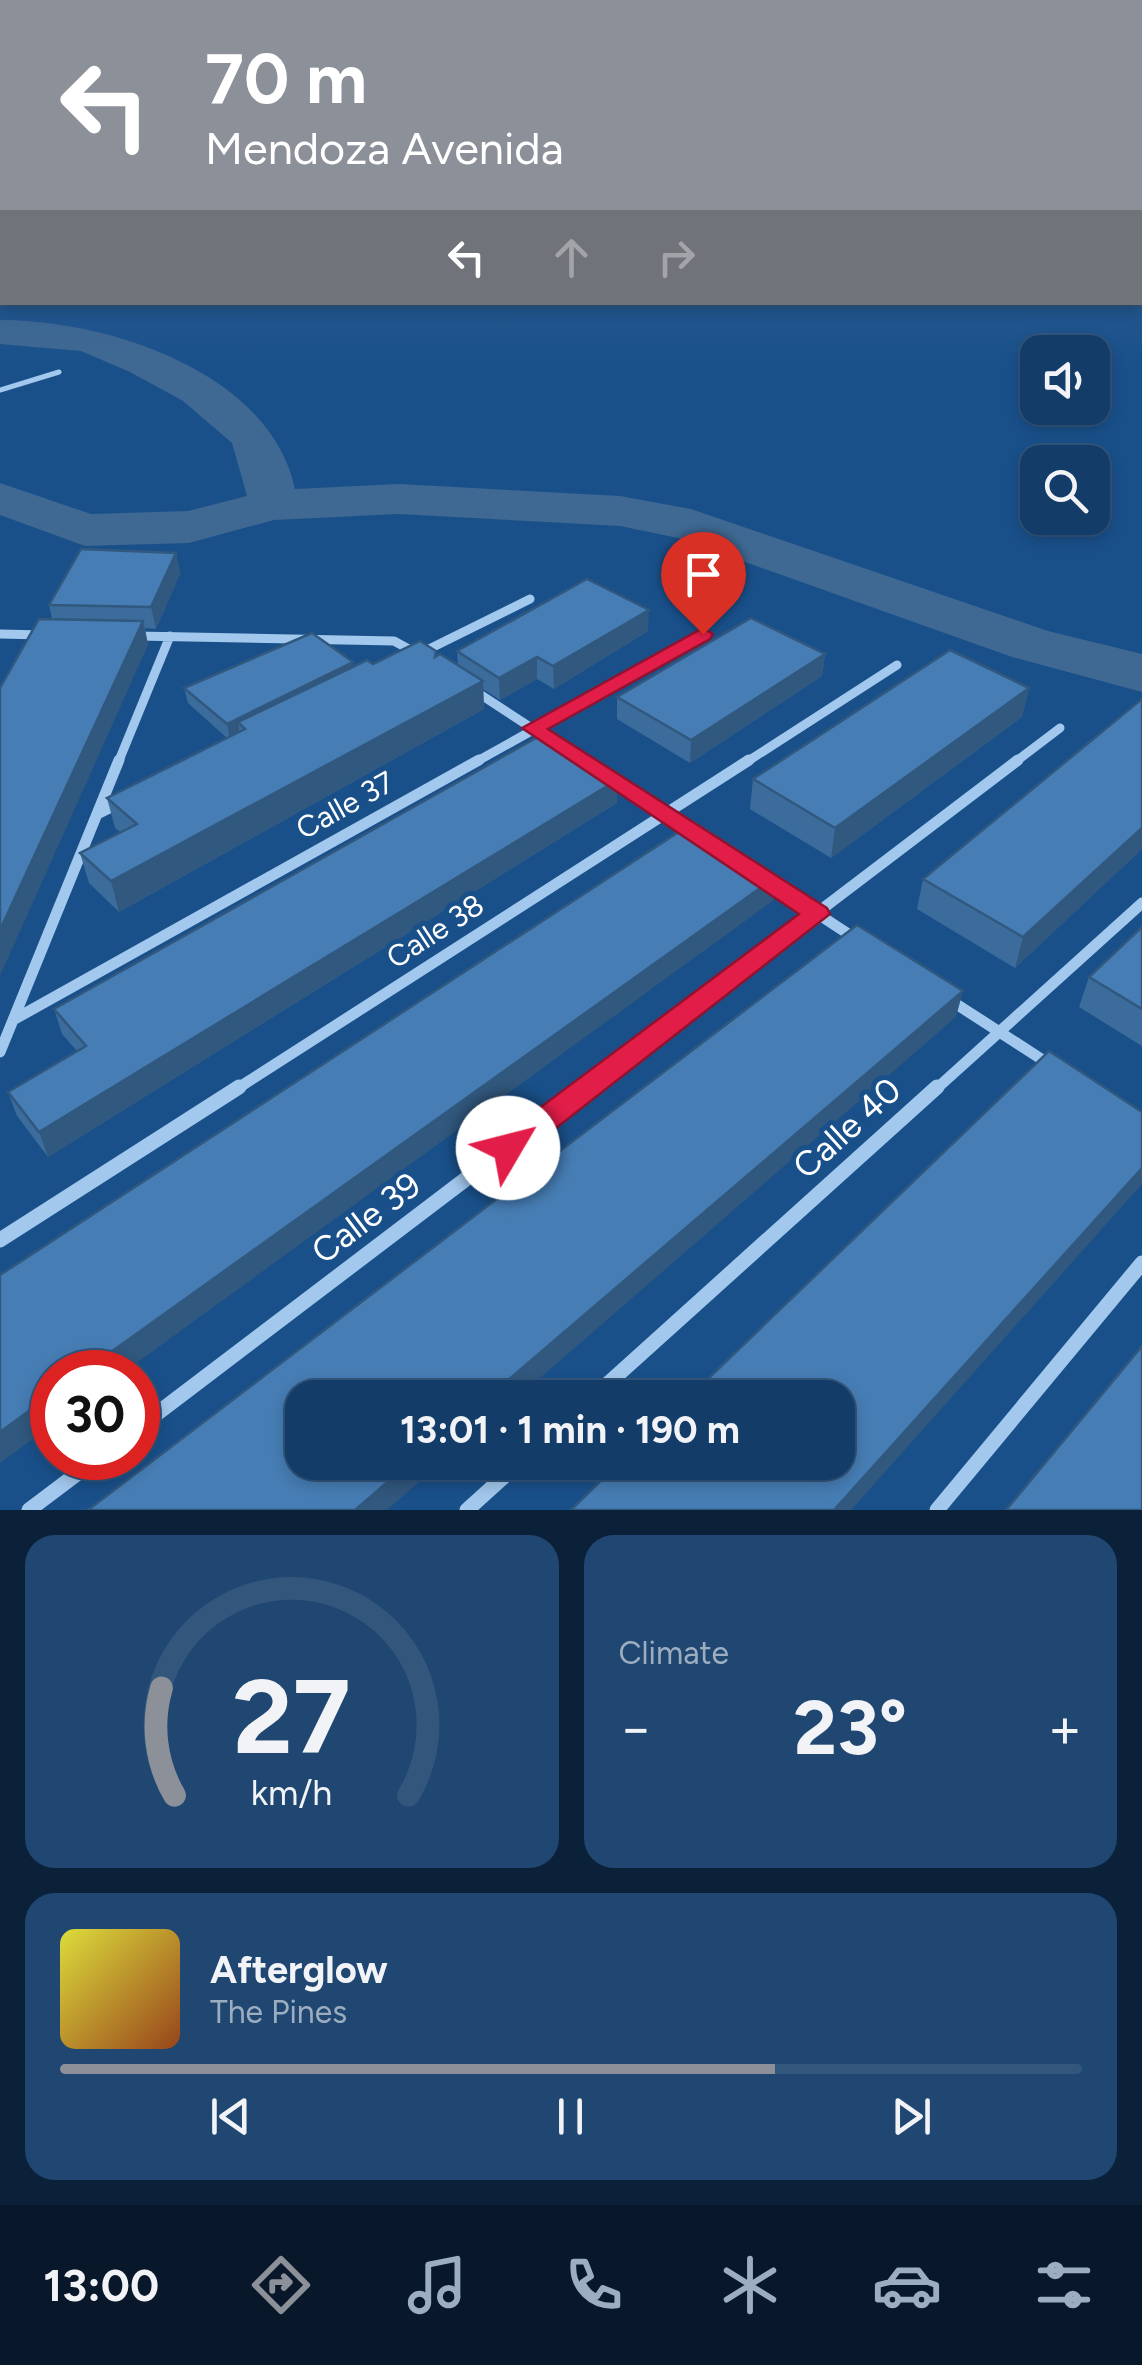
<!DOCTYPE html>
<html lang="en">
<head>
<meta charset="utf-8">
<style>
  body { margin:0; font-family:Figtree,sans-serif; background:#204771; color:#f1f3f6; height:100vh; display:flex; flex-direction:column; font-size:38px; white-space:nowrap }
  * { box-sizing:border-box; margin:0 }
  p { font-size:32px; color:#9dadc0 }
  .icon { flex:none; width:55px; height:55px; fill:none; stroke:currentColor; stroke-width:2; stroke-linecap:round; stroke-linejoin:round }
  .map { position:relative; height:1510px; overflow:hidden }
  .side { display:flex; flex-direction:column; gap:25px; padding:25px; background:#0a2139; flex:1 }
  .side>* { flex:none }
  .hud { position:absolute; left:0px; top:0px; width:1142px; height:305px; box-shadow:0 5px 15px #0003,0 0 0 2px #32567c; background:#8c9099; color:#fff; overflow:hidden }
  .controls { position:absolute; left:1020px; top:335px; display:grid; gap:20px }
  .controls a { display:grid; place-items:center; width:90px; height:90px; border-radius:20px; background:#133c68; box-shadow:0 5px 15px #0003,0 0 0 2px #32567c; font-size:50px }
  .speed { position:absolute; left:30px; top:1350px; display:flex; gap:20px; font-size:50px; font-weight:700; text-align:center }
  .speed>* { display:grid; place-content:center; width:130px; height:130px; border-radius:50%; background:#133c68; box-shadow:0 5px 15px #0003,0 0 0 2px #32567c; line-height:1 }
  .speed .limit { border:15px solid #d22; background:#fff; color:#111 }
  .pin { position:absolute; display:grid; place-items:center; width:85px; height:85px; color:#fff; margin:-102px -42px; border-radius:50% 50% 50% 0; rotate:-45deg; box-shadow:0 0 10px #0007 }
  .pin .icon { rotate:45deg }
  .me { position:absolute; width:110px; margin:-55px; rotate:53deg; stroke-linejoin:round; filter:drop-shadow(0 0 8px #0008) }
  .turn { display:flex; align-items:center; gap:35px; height:210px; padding:0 40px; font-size:45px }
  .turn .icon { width:130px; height:130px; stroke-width:2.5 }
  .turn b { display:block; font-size:70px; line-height:85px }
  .lanes { display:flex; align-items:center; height:95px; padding:0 40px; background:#0003; justify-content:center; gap:50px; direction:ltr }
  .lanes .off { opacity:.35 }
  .big { font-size:75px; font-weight:700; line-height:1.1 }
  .side .tile { flex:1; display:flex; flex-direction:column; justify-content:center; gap:15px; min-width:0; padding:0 35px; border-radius:30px; background:#204771 }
  .side .dial { align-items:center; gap:0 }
  .dial svg { height:260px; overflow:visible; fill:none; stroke:#32567c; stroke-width:7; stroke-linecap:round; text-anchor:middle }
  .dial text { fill:#f1f3f6; stroke:none }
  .song { display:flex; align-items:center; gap:30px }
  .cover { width:120px; height:120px; border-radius:15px; background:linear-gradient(135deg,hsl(60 70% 55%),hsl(20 70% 35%)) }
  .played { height:10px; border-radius:5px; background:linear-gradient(90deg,#8c9099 70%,#32567c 70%) }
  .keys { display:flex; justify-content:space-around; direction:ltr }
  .heat { display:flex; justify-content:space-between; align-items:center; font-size:55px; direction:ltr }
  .side .tiles { flex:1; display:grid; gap:25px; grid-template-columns:1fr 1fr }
  .tile:last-child { grid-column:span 2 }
  .trip { position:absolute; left:285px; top:1380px; width:570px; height:100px; border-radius:30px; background:#133c68; box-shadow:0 5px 15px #0003,0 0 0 2px #32567c; font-weight:700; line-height:100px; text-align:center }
  .menu { display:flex; height:160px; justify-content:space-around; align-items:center; background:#08182a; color:#9dadc0 }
  .menu .icon { width:70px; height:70px }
  .menu .active { color:#8c9099 }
  .menu b { font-size:45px; color:#f1f3f6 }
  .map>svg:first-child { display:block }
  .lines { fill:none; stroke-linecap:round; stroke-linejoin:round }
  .river { fill:#3f6892; fill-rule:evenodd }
  .service { stroke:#a2c8ed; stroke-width:5 }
  .minor-far2 { stroke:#a2c8ed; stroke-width:9 }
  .minor-far1 { stroke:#a2c8ed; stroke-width:11 }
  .minor { stroke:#a2c8ed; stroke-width:15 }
  .wall { fill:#3c6c9b }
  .shaded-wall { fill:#31587e }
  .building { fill:#467db4; stroke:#31587e; stroke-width:2.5 }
  .route { fill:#e11d48; stroke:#92132f; stroke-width:2.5 }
  .labels { text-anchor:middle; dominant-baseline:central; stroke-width:10; stroke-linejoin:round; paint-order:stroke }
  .street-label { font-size:30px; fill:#fff; stroke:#19508a }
  .near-street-label { font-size:35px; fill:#fff; stroke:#19508a }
</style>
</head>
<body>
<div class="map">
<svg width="1142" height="1510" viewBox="0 0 1142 1510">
  <rect width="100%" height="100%" fill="#19508a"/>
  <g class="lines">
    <!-- river -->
    <path class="river" d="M0 320C106 320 270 371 295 489L399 484 620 496 691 509 1048 631 1142 654V692L1012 657 678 538 620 526 399 514 274 520 189 543 85 546 0 515V483L91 514 188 511 247 496 232 443 183 401 130 372 81 351 0 344Z"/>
    <!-- service -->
    <path class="service" d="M0 390 59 372"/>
    <!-- minor-far2 -->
    <path class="minor-far2" d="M0 634 44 635
      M136 636 394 641 416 653
      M419 654 530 599
      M472 689 550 740
      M118 763 170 636
      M474 763 703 635
      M745 763 897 665
      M1014 763 1060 728"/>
    <!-- minor-far1 -->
    <path class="minor-far1" d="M606 777 693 833
      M97 814 121 802
      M766 880 856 939
      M950 1000 1049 1064
      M13 1020 479 760
      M0 1052 119 760
      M235 1090 749 760
      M584 1090 1018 760
      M935 1090 1142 903"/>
    <!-- minor -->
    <path class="minor" d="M0 1240 239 1087
      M592 1398 937 1087
      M138 1428 587 1087
      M29 1510 98 1458
      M467 1510 520 1462
      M937 1510 1142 1263"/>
  </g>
  <!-- wall -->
  <path class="wall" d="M176 553 180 574 156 629 145 628 148 645 52 619 49 605Z
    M648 631 554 689 537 679 500 700 483 689 484 709 119 912 89 883 80 853 120 832 115 828 107 798 227 738 188 703 184 688 373 664 436 651V656L458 665 457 651Z
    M825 654 822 676 690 763 617 719V697Z
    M1029 688 1022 717 831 858 750 809 753 779Z
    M1142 699V849L1015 968 917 909 923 879Z
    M617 803 48 1157 17 1116 8 1092 77 1051 62 1034 54 1009Z
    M1142 927V1046L1079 1007 1089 977Z"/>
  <!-- shaded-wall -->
  <path class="shaded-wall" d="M176 553 180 574 156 629 151 607Z
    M649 610 648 631 554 689 553 666Z
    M143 621 148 645 0 976V930Z
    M825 654 822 676 690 763 691 740Z
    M537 657V679L500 700 499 678Z
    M353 662 355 677 245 729 238 722 240 734 230 740 227 724Z
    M483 681 484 709 119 912 111 881Z
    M1029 688 1022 717 831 858 835 828Z
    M617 780V803L48 1157 39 1132Z
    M1142 828V849L1015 968 1023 937Z
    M777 876 774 900 124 1372H83Z
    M963 991 956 1017 517 1398H487Z
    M1142 1168V1184L851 1510H834Z
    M52 1394V1425L0 1463V1432Z
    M411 1462H442L387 1510H355Z"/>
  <!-- building -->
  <path class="building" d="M81 549 176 553 151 607 49 605Z
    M587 579 649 610 553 666 537 657 499 678 457 651Z
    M751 618 825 654 691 740 617 697Z
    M39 619 143 621 0 930V688Z
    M312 633 353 662 227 724 184 688Z
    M420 641 436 651 435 657 440 654 483 681 111 881 80 853 137 824 107 798 245 729 238 722 367 660 373 664Z
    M950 650 1029 688 835 828 753 779Z
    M1142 699V828L1023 937 923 879Z
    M545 733 617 780 39 1132 8 1092 86 1046 54 1009Z
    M694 822 777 876 83 1372H52V1394L0 1432V1275Z
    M857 925 963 991 487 1398H302V1462H411L355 1510H88Z
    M1142 927V1009L1089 977Z
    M1049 1051 1142 1112V1168L834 1510H571L620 1462H838V1398H688Z
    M1142 1346V1510H1006Z"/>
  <!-- sky -->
  <linearGradient id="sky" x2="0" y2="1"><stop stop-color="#0e2c4c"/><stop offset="0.43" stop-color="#386498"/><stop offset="1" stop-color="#386498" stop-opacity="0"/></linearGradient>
  <rect width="1142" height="370" fill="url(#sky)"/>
  <!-- route -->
  <path class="route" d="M703 628 713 634 710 639 548 729 827 908 830 914 519 1157 508 1161 498 1157 493 1148 498 1139 799 914 522 728Z"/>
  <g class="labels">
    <!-- street labels -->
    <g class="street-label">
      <text transform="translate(345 805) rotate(-29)">Calle 37</text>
      <text transform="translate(435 931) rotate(-33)">Calle 38</text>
    </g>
    <!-- near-street labels -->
    <g class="near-street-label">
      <text transform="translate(847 1128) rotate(-42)">Calle 40</text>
      <text transform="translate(366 1218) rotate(-37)">Calle 39</text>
    </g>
  </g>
</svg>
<div class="controls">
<a><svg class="icon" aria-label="sound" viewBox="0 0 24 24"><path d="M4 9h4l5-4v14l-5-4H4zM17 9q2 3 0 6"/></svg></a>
<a><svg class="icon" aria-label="search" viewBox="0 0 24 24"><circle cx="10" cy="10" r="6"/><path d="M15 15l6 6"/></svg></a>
</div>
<div class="speed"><div class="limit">30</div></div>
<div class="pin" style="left:703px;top:634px;background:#d93025"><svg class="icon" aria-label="arrive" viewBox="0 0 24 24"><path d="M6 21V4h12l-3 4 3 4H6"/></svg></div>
<svg class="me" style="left:508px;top:1148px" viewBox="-20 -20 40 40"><circle r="19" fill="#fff"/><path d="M0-13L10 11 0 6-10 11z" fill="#e11d48"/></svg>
<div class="trip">13:01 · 1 min · 190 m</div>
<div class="hud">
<div class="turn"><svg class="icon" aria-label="left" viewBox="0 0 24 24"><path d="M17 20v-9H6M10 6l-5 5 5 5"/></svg><div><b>70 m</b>Mendoza Avenida</div></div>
<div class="lanes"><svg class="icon" aria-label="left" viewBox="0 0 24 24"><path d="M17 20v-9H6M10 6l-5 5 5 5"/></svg><svg class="icon off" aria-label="ahead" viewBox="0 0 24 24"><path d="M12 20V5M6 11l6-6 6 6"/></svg><svg class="icon off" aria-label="right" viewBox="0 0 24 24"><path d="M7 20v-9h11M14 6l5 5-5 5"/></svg></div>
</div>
</div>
<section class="side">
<div class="tiles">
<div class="tile dial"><svg viewBox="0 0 100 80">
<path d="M14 69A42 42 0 1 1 86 69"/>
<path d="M14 69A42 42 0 0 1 10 36" stroke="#8c9099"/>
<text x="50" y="56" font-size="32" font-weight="700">27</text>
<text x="50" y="72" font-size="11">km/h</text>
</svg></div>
<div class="tile"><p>Climate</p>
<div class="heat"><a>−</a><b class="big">23°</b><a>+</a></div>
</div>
<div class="tile">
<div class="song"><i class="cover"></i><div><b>Afterglow</b><p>The Pines</p></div></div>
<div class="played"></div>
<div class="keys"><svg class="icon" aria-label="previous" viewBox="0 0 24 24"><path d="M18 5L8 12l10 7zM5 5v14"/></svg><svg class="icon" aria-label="pause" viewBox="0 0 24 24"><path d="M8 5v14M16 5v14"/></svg><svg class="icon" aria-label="next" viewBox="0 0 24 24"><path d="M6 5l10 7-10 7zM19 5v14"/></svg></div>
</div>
</div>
</section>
<nav class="menu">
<b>13:00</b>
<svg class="icon active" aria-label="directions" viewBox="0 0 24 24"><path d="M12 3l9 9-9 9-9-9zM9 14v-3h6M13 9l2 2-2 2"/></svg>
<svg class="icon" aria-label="music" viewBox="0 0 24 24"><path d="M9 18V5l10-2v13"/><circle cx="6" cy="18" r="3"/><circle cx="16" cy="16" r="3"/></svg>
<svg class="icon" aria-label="phone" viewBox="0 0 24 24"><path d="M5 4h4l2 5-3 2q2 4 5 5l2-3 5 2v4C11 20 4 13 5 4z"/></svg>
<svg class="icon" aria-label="climate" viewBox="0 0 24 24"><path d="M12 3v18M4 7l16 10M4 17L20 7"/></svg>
<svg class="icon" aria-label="car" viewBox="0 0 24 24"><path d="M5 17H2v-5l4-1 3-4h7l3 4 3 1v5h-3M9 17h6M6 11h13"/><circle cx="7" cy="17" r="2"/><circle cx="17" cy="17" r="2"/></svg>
<svg class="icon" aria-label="filters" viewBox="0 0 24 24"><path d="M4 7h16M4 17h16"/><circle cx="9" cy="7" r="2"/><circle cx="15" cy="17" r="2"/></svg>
</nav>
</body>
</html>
